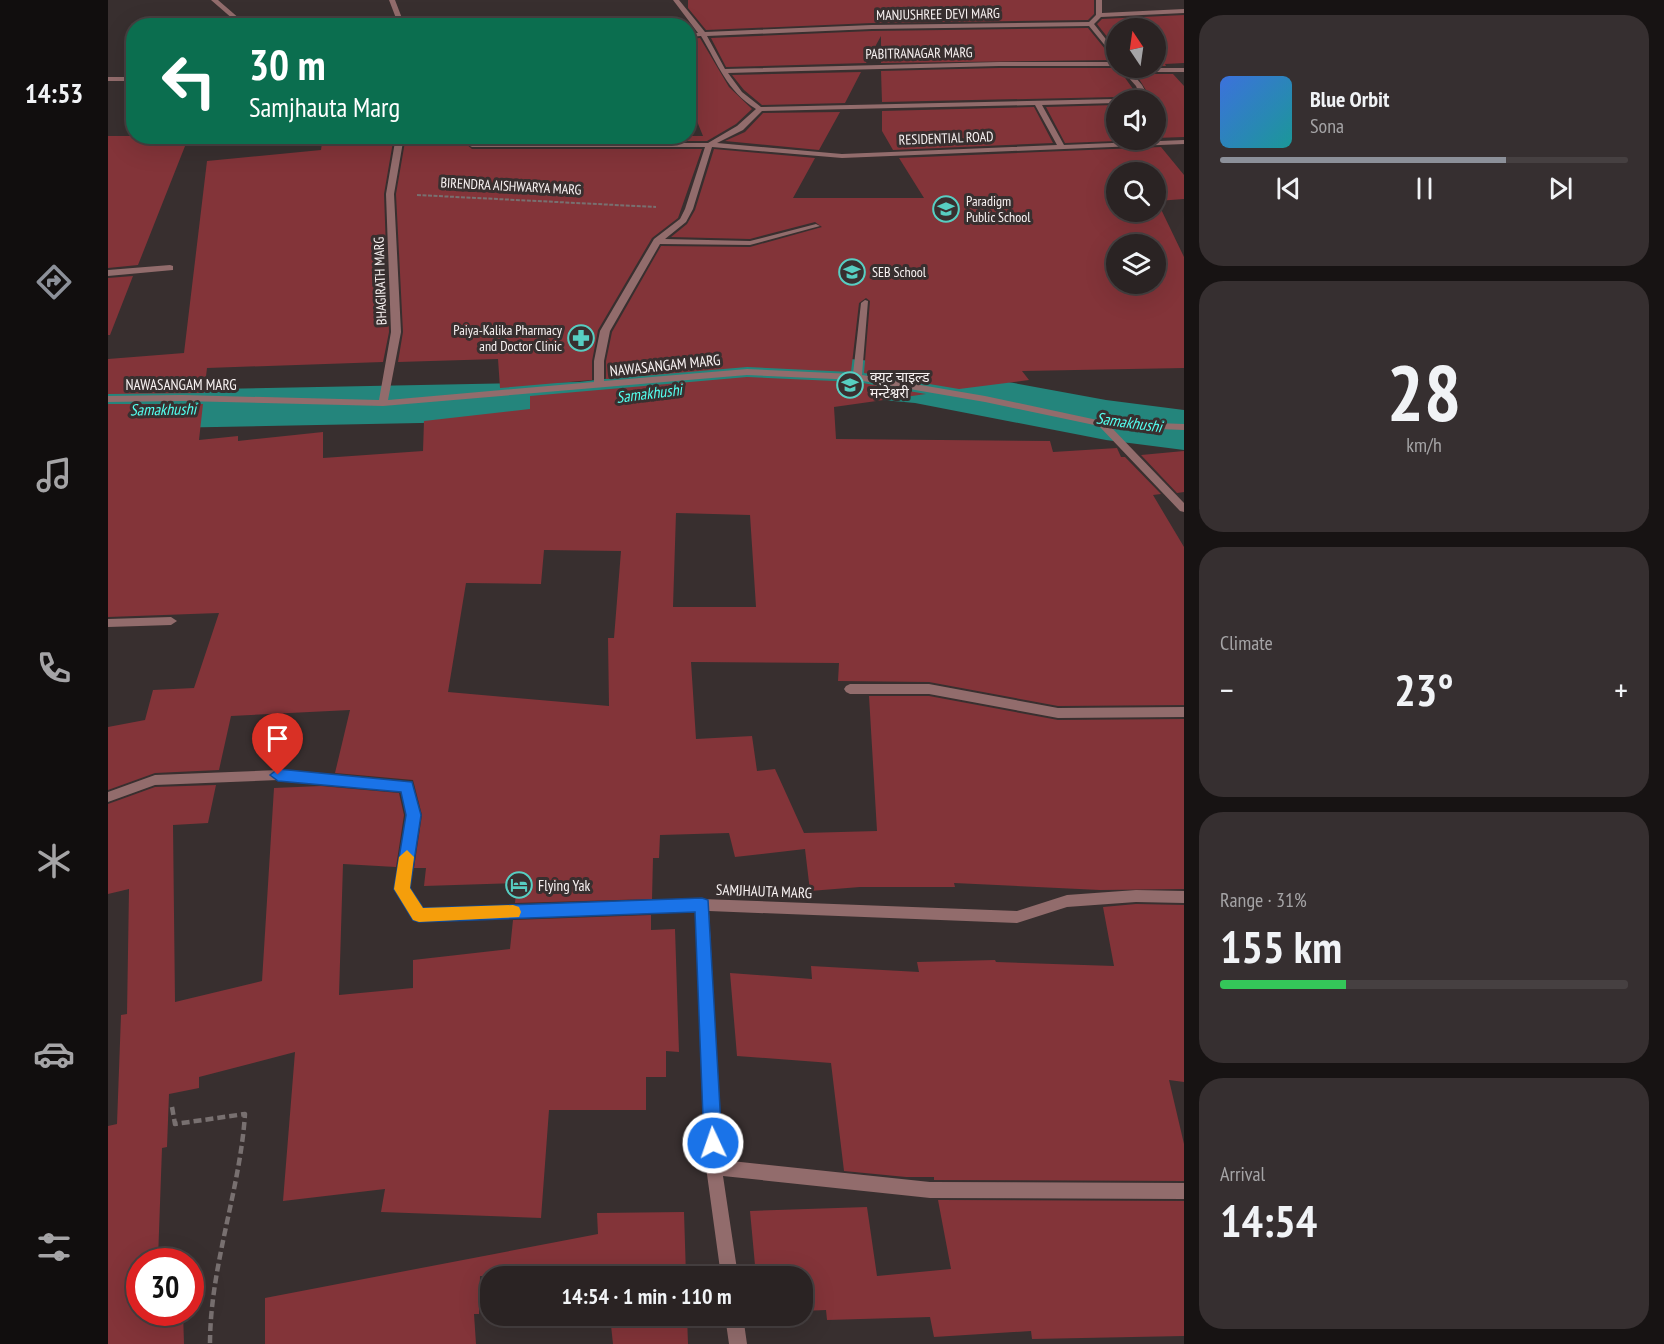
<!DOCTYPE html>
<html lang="en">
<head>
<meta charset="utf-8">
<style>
  body { margin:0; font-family:"PT Sans Narrow","Noto Sans Devanagari",sans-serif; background:#362f30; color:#f1f3f6; height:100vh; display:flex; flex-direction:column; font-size:22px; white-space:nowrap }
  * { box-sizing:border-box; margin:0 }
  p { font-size:20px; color:#a5a4a6 }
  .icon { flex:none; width:33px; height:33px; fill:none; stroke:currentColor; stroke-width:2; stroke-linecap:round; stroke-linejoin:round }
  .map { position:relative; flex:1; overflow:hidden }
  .drawer { display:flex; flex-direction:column; gap:15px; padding:15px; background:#171313; width:480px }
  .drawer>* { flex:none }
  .banner { position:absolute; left:18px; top:18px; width:570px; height:126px; border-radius:24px; box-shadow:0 6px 24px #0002,0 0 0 2px #464041; background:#0b6e4f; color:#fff; overflow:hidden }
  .needle { width:39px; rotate:347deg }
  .controls { position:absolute; left:998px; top:18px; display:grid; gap:12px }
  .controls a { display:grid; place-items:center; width:60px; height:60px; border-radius:50%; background:#2a2323; box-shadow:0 6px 24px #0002,0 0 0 2px #464041; font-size:30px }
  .speed { position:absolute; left:18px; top:1248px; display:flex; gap:12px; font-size:30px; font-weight:700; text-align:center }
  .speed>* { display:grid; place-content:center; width:78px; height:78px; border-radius:50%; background:#2a2323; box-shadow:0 6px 24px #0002,0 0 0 2px #464041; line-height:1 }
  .speed .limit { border:9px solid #d22; background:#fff; color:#111 }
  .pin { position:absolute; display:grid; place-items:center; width:51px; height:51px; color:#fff; margin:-62px -26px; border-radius:50% 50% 50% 0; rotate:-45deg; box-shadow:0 0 6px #0007 }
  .pin .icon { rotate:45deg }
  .me { position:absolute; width:66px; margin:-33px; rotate:357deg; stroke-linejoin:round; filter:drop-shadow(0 0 4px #0008) }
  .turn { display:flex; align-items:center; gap:21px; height:126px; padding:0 24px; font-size:27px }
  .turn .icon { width:78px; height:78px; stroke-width:2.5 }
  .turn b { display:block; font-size:42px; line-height:51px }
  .big { font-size:45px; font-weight:700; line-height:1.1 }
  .drawer .tile { flex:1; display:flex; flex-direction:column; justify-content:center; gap:9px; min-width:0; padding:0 21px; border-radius:24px; background:#362f30 }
  .drawer .dial { align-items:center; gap:0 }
  .dial b { font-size:78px; line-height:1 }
  .song { display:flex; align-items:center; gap:18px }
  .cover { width:72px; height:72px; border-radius:9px; background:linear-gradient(135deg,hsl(220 70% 55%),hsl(180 70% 35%)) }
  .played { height:6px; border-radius:3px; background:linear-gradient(90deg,#8c9099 70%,#464041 70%) }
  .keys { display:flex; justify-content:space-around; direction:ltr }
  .heat { display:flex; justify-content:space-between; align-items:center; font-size:33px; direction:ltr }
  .charge { height:9px; border-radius:4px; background:linear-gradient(90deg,#34c759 31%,#464041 0) }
  .trip { position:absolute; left:372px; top:1266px; width:333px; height:60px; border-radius:24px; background:#2a2323; box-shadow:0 6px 24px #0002,0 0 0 2px #464041; font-weight:700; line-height:60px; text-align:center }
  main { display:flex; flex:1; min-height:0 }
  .menu { display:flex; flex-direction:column; width:108px; justify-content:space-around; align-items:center; background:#110e0e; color:#a5a4a6 }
  .menu .icon { width:42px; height:42px }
  .menu .current { color:#8c9099 }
  .menu b { font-size:27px; color:#f1f3f6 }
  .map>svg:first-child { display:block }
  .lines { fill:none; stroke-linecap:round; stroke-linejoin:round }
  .river { fill:#24857c; fill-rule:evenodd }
  .building { fill:#833439; fill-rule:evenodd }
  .path-far1 { stroke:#787070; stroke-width:2; stroke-dasharray:4 1.5; stroke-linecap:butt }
  .path { stroke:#787070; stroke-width:4.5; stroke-dasharray:8 4; stroke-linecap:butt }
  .minor { fill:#926c6c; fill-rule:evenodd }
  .route { fill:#1a73e8; stroke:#114b97; stroke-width:1.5 }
  .slow { fill:#f59e0b }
  .labels { text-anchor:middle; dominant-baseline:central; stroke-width:6; stroke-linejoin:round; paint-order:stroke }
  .far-street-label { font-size:14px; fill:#f8f2f2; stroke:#382f2f }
  .far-poi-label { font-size:14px; fill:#f8f2f2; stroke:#382f2f; text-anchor:start }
  .street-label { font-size:15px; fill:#f8f2f2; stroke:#382f2f }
  .poi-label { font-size:15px; fill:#f8f2f2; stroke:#382f2f; text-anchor:start }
  .water-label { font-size:16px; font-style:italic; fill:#53ffef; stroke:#382f2f }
</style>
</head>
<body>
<main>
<nav class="menu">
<b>14:53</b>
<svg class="icon current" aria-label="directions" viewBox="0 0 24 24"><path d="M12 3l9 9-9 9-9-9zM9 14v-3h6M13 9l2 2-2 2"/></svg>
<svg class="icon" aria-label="music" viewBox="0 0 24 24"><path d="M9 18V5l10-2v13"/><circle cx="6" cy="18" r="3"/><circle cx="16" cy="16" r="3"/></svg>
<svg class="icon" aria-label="phone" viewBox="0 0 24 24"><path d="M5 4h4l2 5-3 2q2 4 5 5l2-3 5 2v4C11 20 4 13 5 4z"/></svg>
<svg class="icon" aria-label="climate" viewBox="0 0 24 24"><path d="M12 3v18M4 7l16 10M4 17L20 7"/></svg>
<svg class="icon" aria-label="car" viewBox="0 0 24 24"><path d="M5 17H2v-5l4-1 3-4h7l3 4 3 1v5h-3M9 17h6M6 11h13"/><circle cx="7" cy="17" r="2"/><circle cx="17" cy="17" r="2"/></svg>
<svg class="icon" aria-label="filters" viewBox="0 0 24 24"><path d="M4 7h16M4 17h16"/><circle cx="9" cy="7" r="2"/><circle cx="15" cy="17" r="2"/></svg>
</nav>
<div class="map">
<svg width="1076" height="1344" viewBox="0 0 1076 1344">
  <rect width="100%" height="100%" fill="#382f2f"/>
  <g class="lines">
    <!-- river -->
    <path class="river" d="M699 355 807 365 998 400 1076 410V450L998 440 807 403 699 393 471 420 0 429V391L471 382Z"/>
  </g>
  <!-- building -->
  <path class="building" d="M580 0H986V14L980 20 764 23 598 30 580 8Z
    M1076 15V63L1057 64 1058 66H1047V28H1008V48L989 24 994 19Z
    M980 28 1006 60 773 63V36L758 63 618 67 603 38 764 31Z
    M592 38 621 87 644 109 628 124 599 141H364L358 144 364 149H594L570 218 544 238 490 330 484 361V380L392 388 390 359 290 362 295 332 288 194 298 136H595L580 99V39Z
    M891 68H1010L1030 96H1024V100H1013L1008 97 774 102 773 71Z
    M753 72 737 103 654 105 636 90 624 75Z
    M1028 74H1065L1076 86V137L1047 138V100H1044Z
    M1008 105V140H1034L957 143 938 107Z
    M926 107 945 143 785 150 774 131V111Z
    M732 112 711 150 617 141 637 132 655 113Z
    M0 136H81L30 265 0 268Z
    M215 136H286L276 194 281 332 275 362 99 368 96 393 0 394V359L76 353 99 161 213 150Z
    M1053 147 1076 175V199L1049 201 1076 257V368L914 371 921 380 851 389 756 373 762 301 758 298 751 303 743 372 639 367 498 379V361L504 332 553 246 642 247 714 227 707 222 642 239 563 237 579 224 587 210 606 149 707 158 685 198H816L791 158ZM1008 172H1047V212H1008ZM1008 244H1047V284H1008Z
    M25 276 2 335H0V278Z
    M639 377 749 382 818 394 726 407 728 439 942 441 945 452 1009 448 1013 457H1017L1053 494 1045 495 1076 547V705L950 706 821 682 730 681 731 663 583 662 588 739 644 736 649 771 667 769 696 833 769 831 761 696H821L950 720 1076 719V889L992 890 846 883 847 887H752L702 891 697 849 627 857 621 833 552 835 551 858H545L544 899 407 903 409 883 316 886 318 868H306L314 815 305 780 227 773 242 710 123 716 111 770 47 773 0 790V727L37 720 45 690 86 688 111 613 0 617V404H95L91 440 130 436V441L215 432V458L315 451 316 421 422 409V396ZM568 513 642 515 648 607H565ZM436 550 513 551 506 638H500L501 706 340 692 358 583 433 584Z
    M1076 451V492L1069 493 1033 455Z
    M108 785 100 823 65 825 67 1002 154 981 166 788 213 786 291 793 296 815 288 867 235 864 231 995 305 988V960L402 949 405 920 543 915V930L567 929 571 1052 558 1051V1077H538V1110H441L433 1218 273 1212 277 1189 175 1201 187 1052 91 1077V1088L61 1094 59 1147 54 1148 50 1259 72 1253 73 1262H32V1312H75L76 1344H0V1126L9 1124 13 1015 19 1014 21 889 0 894V804L47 787Z
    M1028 904 1076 905V1082L1061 1080 1076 1144V1181L826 1180V1177H798L736 1171 723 1063 629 1056 622 973 704 979 703 966 811 972 809 962 887 960 888 962 1006 966 995 907Z
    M830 1200 1076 1201V1336L924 1339 923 1331 826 1337 822 1317 719 1320 718 1310 694 1311V1276H648L642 1211 759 1207 769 1276 843 1269Z
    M576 1212 578 1276H372L371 1314H366L368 1344H157V1298L490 1234 489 1213Z
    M502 1316H579L580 1344H505Z"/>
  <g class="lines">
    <!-- path-far1 -->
    <path class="path-far1" d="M309 195 548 207"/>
    <!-- path -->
    <path class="path" d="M64 1107 67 1124 137 1114C132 1191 102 1266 102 1344"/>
    <!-- minor -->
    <path class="minor" d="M103 0H110L140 26H133Z
      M281 0H287L297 26H291Z
      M565 0H571L597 32 764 25 981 22 988 15V0H994V13L1076 9V13L993 17 986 24 1008 52V59L981 26 764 29 599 36 617 69 891 62H1008V66H891L620 73 634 92 653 107 1008 99 1011 100H1008V103L934 105 956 145 1076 140V144L734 158 604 147 585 209 578 222 557 239 642 241 708 224 712 226 642 245 552 244 502 331 496 361V381L639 369 745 374 753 303 757 300 760 301 754 375 877 396 994 421 1076 424V430L1003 427 1076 503V512L1072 511 991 426 877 402 749 380 639 375 275 406 74 401 0 402V396L74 395 271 400 283 332 278 194 288 136H296L286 194 293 332 280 400 486 382V361L492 331 546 239 572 219 577 209 597 147H364L360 145 364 143H600L629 126 648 109C619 91 610 64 593 36L580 37V33H590ZM927 105 949 145 734 154 609 143 635 130 654 111Z
      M1012 68H1076V72H1023L1034 85 1042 100H1026V98H1033L1028 86Z
      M0 77H26V81H0Z
      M62 265 65 266V270L0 276V270Z
      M63 617 69 621 63 625 0 627V619Z
      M742 684H821L950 708 1076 707V717L950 718 821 694H742L738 692 736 689 738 686Z
      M170 770 304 782 312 815 301 888 315 909 594 899 909 911 959 895 1028 890 1076 891V903L1028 902 959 907 909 923 601 911 614 1160 822 1182 1076 1183V1199L822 1198 615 1176 630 1276H613L598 1167 587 911 311 921 306 919 287 889 298 815 293 791 170 780 47 785 0 802V792L47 775Z
      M617 1316H635L639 1344H621Z"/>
  </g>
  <!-- route -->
  <path class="route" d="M170 769 304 782 313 815 302 888 315 908 594 898 600 900 614 1143 611 1150 605 1152 598 1150 596 1143 587 912 311 922 305 920 286 889 298 815 293 792 170 781 162 775Z"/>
  <!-- slow -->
  <path class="slow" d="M299 850 306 857 302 888 315 908 405 905 411 907 413 912 411 917 311 922 305 920 286 889 291 857Z"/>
  <!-- icons -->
  <defs>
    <g id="school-ring" transform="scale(1.35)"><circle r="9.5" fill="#382f2f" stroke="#57cec2" stroke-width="1.5"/><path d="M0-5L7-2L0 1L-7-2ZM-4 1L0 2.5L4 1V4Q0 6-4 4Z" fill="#57cec2"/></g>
    <g id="pharmacy-ring" transform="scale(1.35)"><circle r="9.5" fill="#382f2f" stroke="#57cec2" stroke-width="1.5"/><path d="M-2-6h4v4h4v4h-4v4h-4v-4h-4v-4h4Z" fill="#57cec2"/></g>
    <g id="hotel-ring" transform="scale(1.35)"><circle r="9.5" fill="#382f2f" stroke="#57cec2" stroke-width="1.5"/><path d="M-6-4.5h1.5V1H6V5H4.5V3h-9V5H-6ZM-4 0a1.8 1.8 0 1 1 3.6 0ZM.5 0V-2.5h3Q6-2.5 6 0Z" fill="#57cec2"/></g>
  </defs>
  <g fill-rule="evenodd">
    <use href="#school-ring" x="838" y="209"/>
    <use href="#school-ring" x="744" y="272"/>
    <use href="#pharmacy-ring" x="473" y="338"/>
    <use href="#school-ring" x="742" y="385"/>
    <use href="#hotel-ring" x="411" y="885"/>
  </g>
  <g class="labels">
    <!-- far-street labels -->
    <g class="far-street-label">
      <text transform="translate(830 14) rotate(-1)">MANJUSHREE DEVI MARG</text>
      <text transform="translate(811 53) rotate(-1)">PABITRANAGAR MARG</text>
      <text transform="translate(838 138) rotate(-2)">RESIDENTIAL ROAD</text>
      <text transform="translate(403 186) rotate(3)">BIRENDRA AISHWARYA MARG</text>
      <text transform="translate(272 281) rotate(-92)">BHAGIRATH MARG</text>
    </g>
    <!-- far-poi labels -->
    <g class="far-poi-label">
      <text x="858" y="201">Paradigm<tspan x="858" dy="16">Public School</tspan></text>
      <text x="764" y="272">SEB School</text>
      <text x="454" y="330" text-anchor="end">Paiya-Kalika Pharmacy<tspan x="454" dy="16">and Doctor Clinic</tspan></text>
      <text x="762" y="377">क्युट चाइल्ड<tspan x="762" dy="16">मन्टेश्वरी</tspan></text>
    </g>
    <!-- street labels -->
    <g class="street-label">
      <text transform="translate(557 365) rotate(-6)">NAWASANGAM MARG</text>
      <text x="73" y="384">NAWASANGAM MARG</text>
      <text transform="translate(656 891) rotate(2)">SAMJHAUTA MARG</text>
    </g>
    <!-- poi labels -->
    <g class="poi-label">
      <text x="430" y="885">Flying Yak</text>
    </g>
    <!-- water labels -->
    <g class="water-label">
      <text transform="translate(541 393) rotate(-7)">Samakhushi</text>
      <text transform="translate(55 409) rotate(-1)">Samakhushi</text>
      <text transform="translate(1021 422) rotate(8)">Samakhushi</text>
    </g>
  </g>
</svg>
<div class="controls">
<a><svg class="needle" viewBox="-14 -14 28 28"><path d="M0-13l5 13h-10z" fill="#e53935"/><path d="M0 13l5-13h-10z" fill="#a5a4a6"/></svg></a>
<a><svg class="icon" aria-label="sound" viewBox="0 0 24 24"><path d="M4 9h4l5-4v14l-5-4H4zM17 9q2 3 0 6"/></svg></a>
<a><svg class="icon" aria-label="search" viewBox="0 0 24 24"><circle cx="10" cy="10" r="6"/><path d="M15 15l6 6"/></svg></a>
<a><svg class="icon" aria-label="layers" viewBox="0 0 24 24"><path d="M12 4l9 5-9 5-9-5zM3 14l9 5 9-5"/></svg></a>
</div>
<div class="speed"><div class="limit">30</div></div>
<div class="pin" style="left:170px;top:775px;background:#d93025"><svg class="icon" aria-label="arrive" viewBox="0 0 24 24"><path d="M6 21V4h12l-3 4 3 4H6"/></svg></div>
<svg class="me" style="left:605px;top:1143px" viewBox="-20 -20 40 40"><circle r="17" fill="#1a73e8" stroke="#fff" stroke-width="3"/><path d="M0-11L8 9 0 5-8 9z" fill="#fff"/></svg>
<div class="trip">14:54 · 1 min · 110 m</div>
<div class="banner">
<div class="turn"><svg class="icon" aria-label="left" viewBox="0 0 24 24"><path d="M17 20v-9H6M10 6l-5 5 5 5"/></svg><div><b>30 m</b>Samjhauta Marg</div></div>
</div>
</div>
<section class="drawer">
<div class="tile">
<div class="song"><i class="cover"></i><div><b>Blue Orbit</b><p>Sona</p></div></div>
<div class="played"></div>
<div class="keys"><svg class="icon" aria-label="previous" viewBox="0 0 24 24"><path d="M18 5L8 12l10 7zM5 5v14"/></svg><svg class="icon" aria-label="pause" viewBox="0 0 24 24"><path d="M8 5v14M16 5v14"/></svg><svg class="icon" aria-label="next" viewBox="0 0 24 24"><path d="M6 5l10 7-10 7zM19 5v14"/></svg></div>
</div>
<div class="tile dial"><b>28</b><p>km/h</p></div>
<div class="tile"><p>Climate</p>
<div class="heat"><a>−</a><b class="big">23°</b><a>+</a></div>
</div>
<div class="tile"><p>Range · 31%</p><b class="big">155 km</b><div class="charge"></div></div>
<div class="tile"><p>Arrival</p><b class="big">14:54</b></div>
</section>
</main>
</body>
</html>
